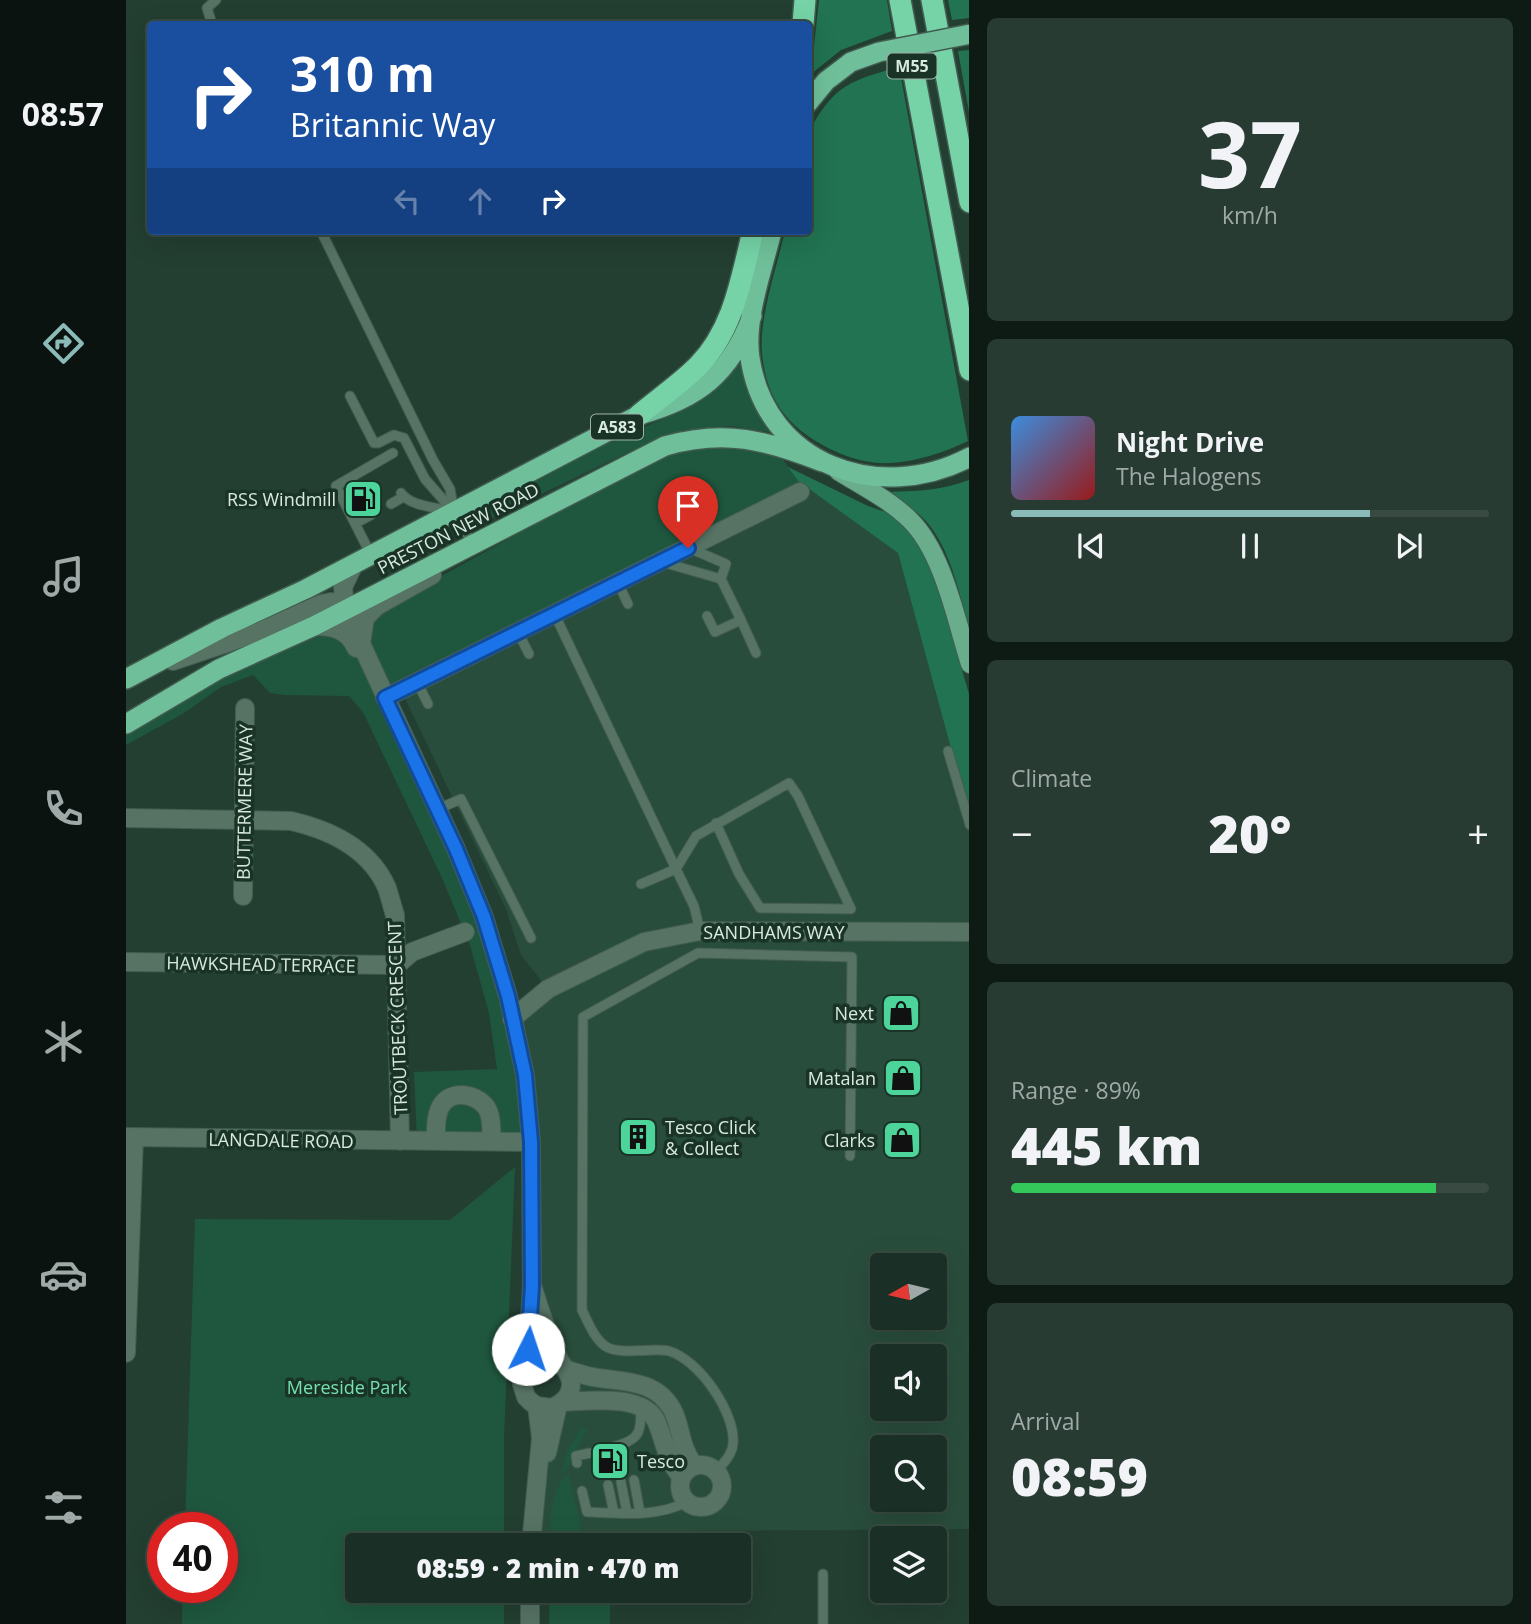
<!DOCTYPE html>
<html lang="en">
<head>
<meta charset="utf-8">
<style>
  body { margin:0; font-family:"Open Sans",sans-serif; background:#273b32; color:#f1f3f6; height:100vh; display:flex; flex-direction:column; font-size:26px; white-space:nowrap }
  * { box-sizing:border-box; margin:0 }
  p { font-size:23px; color:#9fa9a7 }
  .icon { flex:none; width:38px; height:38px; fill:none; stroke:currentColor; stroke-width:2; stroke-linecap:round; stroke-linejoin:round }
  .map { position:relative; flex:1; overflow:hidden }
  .side { display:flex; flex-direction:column; gap:18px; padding:18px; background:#0e1a14; width:562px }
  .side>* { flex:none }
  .guide { position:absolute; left:21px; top:21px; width:665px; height:214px; border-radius:7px; box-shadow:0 7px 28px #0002,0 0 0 2px #384a42; background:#1a4fa0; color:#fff; overflow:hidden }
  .needle { width:46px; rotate:262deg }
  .controls { position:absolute; left:744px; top:1253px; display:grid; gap:14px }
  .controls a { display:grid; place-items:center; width:77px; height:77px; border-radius:7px; background:#1a2f25; box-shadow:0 7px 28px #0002,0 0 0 2px #384a42; font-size:35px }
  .speed { position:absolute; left:21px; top:1512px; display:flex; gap:14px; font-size:35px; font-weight:700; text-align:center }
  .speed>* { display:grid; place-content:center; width:91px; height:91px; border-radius:50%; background:#1a2f25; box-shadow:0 7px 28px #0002,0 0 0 2px #384a42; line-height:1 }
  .speed .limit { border:10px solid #d22; background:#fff; color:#111 }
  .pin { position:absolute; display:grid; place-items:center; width:60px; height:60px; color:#fff; margin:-72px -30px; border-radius:50% 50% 50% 0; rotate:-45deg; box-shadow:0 0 7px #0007 }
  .pin .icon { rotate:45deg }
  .me { position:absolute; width:77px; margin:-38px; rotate:4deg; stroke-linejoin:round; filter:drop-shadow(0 0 5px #0008) }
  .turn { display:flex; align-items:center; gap:24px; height:147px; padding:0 28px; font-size:32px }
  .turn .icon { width:91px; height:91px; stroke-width:2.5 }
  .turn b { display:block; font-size:49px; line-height:60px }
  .lanes { display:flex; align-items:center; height:66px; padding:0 28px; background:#0003; justify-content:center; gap:35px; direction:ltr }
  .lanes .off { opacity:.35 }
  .big { font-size:52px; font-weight:800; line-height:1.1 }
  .side .widget { flex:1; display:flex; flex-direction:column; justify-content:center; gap:10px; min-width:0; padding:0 24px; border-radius:10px; background:#273b32 }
  .side .dial { align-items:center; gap:0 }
  .dial b { font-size:91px; line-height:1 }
  .song { display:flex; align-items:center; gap:21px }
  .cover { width:84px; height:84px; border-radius:10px; background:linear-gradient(135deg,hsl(210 70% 55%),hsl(0 70% 35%)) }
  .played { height:7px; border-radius:4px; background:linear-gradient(90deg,#8bbbb9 75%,#384a42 75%) }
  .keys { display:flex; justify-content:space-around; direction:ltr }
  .heat { display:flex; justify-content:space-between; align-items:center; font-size:38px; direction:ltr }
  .charge { height:10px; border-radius:5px; background:linear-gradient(90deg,#34c759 89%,#384a42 0) }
  .trip { position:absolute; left:219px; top:1533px; width:406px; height:70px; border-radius:7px; background:#1a2f25; box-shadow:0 7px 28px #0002,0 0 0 2px #384a42; font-weight:800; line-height:70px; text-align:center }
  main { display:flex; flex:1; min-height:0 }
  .tab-bar { display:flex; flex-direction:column; width:126px; justify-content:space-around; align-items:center; background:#0a130f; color:#9fa9a7 }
  .tab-bar .icon { width:49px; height:49px }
  .tab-bar .current { color:#8bbbb9 }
  .tab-bar b { font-size:32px; color:#f1f3f6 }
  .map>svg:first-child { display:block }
  .built { fill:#294d3c; fill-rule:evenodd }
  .green { fill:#1f573e }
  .forest { fill:#217352 }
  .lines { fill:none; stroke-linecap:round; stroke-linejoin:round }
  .service-casing { stroke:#435c51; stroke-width:11 }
  .minor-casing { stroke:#435c51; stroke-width:20 }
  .tertiary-casing { stroke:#435c51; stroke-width:20 }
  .primary-casing { stroke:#435c51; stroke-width:20 }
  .trunk-casing { stroke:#435c51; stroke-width:22 }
  .motorway-casing { stroke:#435c51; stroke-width:24 }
  .service { stroke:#567364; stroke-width:9 }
  .minor { stroke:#567364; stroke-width:18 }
  .tertiary { stroke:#567364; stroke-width:18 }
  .primary { stroke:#69ad8c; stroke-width:18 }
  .trunk { stroke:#6fc09a; stroke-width:19 }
  .motorway { stroke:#75d3a7; stroke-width:21 }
  .trunk-bridge-casing { stroke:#435c51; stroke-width:22; stroke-linecap:butt }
  .trunk-bridge { stroke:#6fc09a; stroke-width:19 }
  .route-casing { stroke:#114b97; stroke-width:18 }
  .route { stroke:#1a73e8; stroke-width:12 }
  .labels { text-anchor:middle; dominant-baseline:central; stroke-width:7; stroke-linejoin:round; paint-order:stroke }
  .shield { fill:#193427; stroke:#9fb3a8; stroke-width:2 }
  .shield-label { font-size:16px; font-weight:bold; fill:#d9e9e0 }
  .poi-label { font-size:18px; fill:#d9e9e0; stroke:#193427; text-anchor:end }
  .street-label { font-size:18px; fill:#d9e9e0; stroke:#193427 }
  .park-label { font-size:18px; fill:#75e2b0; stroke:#193427 }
</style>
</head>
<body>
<main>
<nav class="tab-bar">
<b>08:57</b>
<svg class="icon current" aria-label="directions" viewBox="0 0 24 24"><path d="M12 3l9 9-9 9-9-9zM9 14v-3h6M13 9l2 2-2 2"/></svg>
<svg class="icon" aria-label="music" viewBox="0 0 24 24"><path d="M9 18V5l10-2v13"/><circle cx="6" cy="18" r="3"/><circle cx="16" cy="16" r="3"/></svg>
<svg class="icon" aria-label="phone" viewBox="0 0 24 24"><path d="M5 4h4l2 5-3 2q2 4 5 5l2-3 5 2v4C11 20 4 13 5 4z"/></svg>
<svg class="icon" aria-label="climate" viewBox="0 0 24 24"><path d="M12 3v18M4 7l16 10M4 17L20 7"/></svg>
<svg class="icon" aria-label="car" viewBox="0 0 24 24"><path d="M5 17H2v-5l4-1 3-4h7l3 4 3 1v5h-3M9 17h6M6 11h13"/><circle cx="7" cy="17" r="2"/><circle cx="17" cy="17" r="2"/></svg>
<svg class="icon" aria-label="filters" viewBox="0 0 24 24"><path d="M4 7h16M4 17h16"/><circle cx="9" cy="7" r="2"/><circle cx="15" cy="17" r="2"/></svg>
</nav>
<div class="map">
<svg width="844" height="1624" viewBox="0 0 844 1624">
  <rect width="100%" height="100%" fill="#233f31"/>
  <!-- built -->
  <path class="built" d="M672 481 772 553 843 815V1529L406 1532 409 1498 443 1392 417 1321 405 1237 386 1019 422 989 395 955 380 909 275 690 674 492ZM756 1265H808V1318H756ZM756 1356H808V1409H756ZM756 1447H808V1500H756Z"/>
  <!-- green -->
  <path class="green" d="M613 362 622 393 643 432 606 426 582 428 544 436 511 448 349 526 342 513 454 456 563 407 592 387Z
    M588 437 653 454 672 481 674 492 259 698 358 917 405 1142 291 1141 288 1072 371 1069 363 1013 344 945 316 878 237 712 223 696 158 695 144 693 127 675 95 687 58 713 0 745V724L188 626 237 640 239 618 379 541 400 524 472 480Z
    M389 1167 378 1437V1545H231V1591H378V1624H56L57 1587H96V1528H59L69 1219 324 1220Z
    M456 1426 461 1430 441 1469 435 1474 441 1452Z
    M442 1472 456 1531H484V1545H424C424 1519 424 1493 442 1472Z
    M424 1591H484V1624H423Z"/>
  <!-- forest -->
  <path class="forest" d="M693 0H761L766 31 715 50 685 74Z
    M822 0H843V18L826 20Z
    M843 50H844L843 112 832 51Z
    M773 67 842 441C817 453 792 461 765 463 746 464 730 460 713 453 667 433 640 404 636 352 633 318 651 266 659 231H682V133L685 128C709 84 727 80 773 67Z
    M662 467 742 506 765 514 788 534 807 570 843 694V815L772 553 672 481Z
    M843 480V628C833 593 825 549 799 520 789 510 775 501 764 492 792 491 817 490 843 480Z"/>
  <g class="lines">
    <!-- service casing -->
    <g class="service-casing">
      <path id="service" d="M86 24 81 8 90 0
        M195 231 307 460 324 489 328 512
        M224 396 248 443H252L268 435 278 438 299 479 328 512 346 543
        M275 493C284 506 308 507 323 511
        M216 498 231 489
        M265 504 277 497
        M223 510 238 501
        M230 523 245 515
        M563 548 600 564 595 579 615 620 589 632 581 616
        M245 555 210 486 267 453
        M536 562 595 579
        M492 583 502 604
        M428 613 550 869 515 884
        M615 620 630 653
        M392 632 403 654
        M291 682 302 704
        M822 751 844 825
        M312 809 335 799 405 938
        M574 931 568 906 550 869 570 836 663 783 672 796 725 909 634 908 613 874 590 823
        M486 1447C511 1441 517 1434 514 1407
        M451 1463 450 1456 464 1453
        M590 1471C597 1464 606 1455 607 1444 610 1413 573 1360 543 1351 526 1347 494 1356 479 1346 468 1338 462 1322 456 1310L457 1017 572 953 726 957 724 1156
        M508 1480 514 1513
        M495 1482 501 1513
        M482 1485 488 1513
        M456 1491 461 1512C492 1513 531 1518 560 1502
        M697 1624V1574"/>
    </g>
    <!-- minor casing -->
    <g class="minor-casing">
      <path id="minor" d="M259 698 674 492
        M0 818 165 821C204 830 244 849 261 888 264 897 266 906 269 915L274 1141
        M117 896 119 708
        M0 962 271 965 286 952 339 932
        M386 1019 422 989 518 942 574 931 844 932
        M0 1137 405 1142
        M310 1141C310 1129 309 1113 317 1103 329 1088 358 1096 363 1113 366 1121 365 1132 366 1141
        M0 1353 8 1138
        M441 1370C448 1372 455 1374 462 1376 492 1383 528 1377 546 1409 556 1427 553 1446 568 1465
        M436 1402C463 1401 519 1393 531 1423 540 1445 539 1456 555 1477
        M554 1486a21 21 0 1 1 42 0a21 21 0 1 1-42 0Z"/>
    </g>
    <!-- tertiary casing -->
    <g class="tertiary-casing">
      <path id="tertiary" d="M228 564 217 587 219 609 330 849 358 917 382 996 399 1075 405 1142 406 1285 401 1370 396 1384 400 1397 405 1402 411 1406 425 1408C436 1404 445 1396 445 1384 445 1373 437 1368 433 1359 422 1336 414 1311 406 1285
        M188 626C206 626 222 629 230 648
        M235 644 239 618 251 606 306 575
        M47 661 128 634 195 604 205 602 219 609
        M421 1453 432 1405
        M405 1545 415 1438 411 1406
        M404 1624V1591"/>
    </g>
    <!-- primary casing -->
    <g class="primary-casing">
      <path id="primary" d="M712 471C736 486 764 500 784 520 817 552 830 620 844 664"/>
    </g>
    <!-- trunk casing -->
    <g class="trunk-casing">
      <path id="trunk" d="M682 103 700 81 725 62
        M646 231C637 269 618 319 624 358 640 465 753 505 844 457
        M0 679 96 628 180 589 513 415C572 399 604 374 626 316
        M0 724 93 669 188 626 539 446C599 429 640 440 696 462"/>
    </g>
    <!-- motorway casing -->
    <g class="motorway-casing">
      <path id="motorway" d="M774 0 844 370
        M806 0 844 202
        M677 24 679 0
        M513 415C532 399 554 384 572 366 608 329 615 279 627 231"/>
    </g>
    <!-- service -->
    <use href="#service" class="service"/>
    <!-- minor -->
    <use href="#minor" class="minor"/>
    <!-- tertiary -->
    <use href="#tertiary" class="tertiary"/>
    <!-- primary -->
    <use href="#primary" class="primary"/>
    <!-- trunk -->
    <use href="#trunk" class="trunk"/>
    <!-- motorway -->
    <use href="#motorway" class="motorway"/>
    <!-- trunk-bridge casing -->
    <g class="trunk-bridge-casing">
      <path id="trunk-bridge" d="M725 62 753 52 844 34"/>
    </g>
    <!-- trunk-bridge -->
    <use href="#trunk-bridge" class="trunk-bridge"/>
  </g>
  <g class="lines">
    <!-- route casing -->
    <g class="route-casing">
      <path id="route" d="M402 1349 406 1286 405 1142 399 1075 382 996 358 917 330 849 259 698 562 548"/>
    </g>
    <!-- route -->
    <use href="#route" class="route"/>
  </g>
  <!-- icons -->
  <defs>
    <g id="fuel-square" transform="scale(2.0125)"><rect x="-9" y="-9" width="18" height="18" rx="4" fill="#4cd49b" stroke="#193427"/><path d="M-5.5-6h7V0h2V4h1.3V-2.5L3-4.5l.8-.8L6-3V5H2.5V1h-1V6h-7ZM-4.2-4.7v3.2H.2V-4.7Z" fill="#111"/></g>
    <g id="shop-square" transform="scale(2.0125)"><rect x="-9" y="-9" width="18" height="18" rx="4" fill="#4cd49b" stroke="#193427"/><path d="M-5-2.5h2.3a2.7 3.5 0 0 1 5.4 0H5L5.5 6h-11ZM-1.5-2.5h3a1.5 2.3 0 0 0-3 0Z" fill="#111"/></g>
    <g id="building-square" transform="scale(2.0125)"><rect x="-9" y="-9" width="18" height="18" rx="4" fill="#4cd49b" stroke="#193427"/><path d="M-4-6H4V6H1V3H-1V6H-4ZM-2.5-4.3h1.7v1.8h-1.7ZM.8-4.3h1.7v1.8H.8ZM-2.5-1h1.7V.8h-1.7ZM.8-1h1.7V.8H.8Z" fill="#111"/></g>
  </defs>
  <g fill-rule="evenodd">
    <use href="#fuel-square" x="237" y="499"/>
    <use href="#shop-square" x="775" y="1013"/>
    <use href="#shop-square" x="777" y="1078"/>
    <use href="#building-square" x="512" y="1137"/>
    <use href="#shop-square" x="776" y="1140"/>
    <use href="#fuel-square" x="484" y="1461"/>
  </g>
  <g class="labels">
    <!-- shield labels -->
    <g class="shield">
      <rect x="761.5" y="53.5" width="49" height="25" rx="5"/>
      <rect x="465" y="414.5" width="52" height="25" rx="5"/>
    </g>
    <g class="shield-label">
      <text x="786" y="66">M55</text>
      <text x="491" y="427">A583</text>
    </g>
    <!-- poi labels -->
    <g class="poi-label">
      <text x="210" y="499">RSS Windmill</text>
      <text x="748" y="1013">Next</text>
      <text x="750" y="1078">Matalan</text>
      <text x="539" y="1127" text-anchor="start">Tesco Click<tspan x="539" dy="21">&amp; Collect</tspan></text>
      <text x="749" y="1140">Clarks</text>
      <text x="511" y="1461" text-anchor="start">Tesco</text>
    </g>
    <!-- street labels -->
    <g class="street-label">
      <text transform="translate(332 528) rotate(-27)">PRESTON NEW ROAD</text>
      <text transform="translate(118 802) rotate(-89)">BUTTERMERE WAY</text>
      <text x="648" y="932">SANDHAMS WAY</text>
      <text transform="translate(135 964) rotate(1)">HAWKSHEAD TERRACE</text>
      <text transform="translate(271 1018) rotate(-92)">TROUTBECK CRESCENT</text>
      <text transform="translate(155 1140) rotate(1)">LANGDALE ROAD</text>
    </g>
    <!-- park labels -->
    <g class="park-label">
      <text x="221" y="1387">Mereside Park</text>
    </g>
  </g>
</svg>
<div class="controls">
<a><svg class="needle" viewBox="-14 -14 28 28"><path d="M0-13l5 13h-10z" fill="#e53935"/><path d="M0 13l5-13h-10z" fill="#9fa9a7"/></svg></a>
<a><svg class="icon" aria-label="sound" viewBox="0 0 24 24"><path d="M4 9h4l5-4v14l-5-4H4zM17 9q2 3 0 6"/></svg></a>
<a><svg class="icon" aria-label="search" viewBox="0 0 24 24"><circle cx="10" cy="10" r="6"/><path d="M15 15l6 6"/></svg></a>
<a><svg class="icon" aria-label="layers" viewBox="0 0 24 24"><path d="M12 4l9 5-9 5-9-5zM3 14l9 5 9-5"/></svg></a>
</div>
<div class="speed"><div class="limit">40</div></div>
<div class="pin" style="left:562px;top:548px;background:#d93025"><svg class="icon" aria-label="arrive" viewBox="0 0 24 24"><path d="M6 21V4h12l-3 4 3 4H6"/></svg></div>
<svg class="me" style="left:402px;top:1349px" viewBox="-20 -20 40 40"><circle r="19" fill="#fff"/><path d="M0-13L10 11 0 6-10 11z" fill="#1a73e8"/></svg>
<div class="trip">08:59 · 2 min · 470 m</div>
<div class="guide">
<div class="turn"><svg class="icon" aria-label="right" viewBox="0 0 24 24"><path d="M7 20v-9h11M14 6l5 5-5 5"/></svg><div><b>310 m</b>Britannic Way</div></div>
<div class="lanes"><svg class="icon off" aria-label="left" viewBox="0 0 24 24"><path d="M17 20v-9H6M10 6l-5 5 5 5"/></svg><svg class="icon off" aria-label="ahead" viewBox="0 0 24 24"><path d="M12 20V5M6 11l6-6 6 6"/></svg><svg class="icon" aria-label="right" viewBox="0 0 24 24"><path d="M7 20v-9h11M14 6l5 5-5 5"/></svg></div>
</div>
</div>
<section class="side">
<div class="widget dial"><b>37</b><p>km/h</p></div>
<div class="widget">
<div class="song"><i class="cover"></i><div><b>Night Drive</b><p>The Halogens</p></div></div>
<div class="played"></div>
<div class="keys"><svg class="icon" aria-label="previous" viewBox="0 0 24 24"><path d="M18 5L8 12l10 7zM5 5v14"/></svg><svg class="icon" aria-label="pause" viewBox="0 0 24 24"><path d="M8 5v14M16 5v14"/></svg><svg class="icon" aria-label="next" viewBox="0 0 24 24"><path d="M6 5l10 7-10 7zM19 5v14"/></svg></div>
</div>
<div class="widget"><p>Climate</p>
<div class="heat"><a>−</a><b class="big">20°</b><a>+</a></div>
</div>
<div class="widget"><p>Range · 89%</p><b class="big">445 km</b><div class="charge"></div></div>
<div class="widget"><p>Arrival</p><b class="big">08:59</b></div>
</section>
</main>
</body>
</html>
